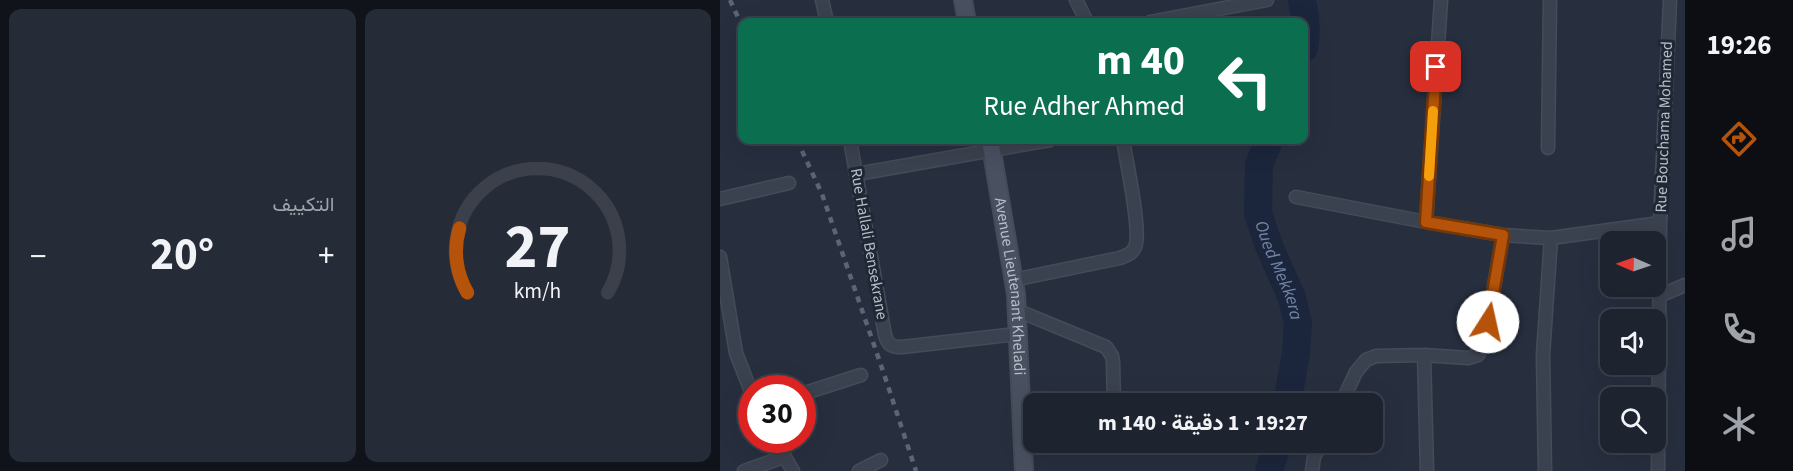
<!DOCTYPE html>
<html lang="ar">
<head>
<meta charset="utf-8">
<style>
  body { margin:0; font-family:"Source Sans 3",Vazirmatn,sans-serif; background:#252b37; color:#f1f3f6; direction:rtl; height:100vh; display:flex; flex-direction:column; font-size:22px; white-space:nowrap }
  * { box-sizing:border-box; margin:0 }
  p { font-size:20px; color:#a0a4aa }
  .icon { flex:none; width:33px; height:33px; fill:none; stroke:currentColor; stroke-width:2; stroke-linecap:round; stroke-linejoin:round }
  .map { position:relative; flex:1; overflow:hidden; direction:ltr }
  .panel { display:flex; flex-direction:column; gap:9px; padding:9px; background:#10131a; width:720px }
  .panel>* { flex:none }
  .hud { position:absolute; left:18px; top:18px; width:570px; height:126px; border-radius:12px; box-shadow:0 6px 24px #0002,0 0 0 2px #3b404b; direction:rtl; background:#0b6e4f; color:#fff; overflow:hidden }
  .needle { width:39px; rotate:272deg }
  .tools { position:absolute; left:880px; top:231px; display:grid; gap:12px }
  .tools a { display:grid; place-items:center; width:66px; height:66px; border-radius:12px; background:#1d232f; box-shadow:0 6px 24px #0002,0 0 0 2px #3b404b; font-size:30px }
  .speed { position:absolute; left:18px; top:375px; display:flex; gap:12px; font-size:30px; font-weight:700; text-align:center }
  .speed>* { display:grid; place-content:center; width:78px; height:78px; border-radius:50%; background:#1d232f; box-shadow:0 6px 24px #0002,0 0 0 2px #3b404b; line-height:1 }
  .speed .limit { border:9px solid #d22; background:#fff; color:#111 }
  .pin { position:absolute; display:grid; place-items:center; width:51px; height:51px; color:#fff; margin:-26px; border-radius:12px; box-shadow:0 3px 9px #0006 }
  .me { position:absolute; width:66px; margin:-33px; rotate:10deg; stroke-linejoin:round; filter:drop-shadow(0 0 4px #0008) }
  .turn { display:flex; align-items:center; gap:21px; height:126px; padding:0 24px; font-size:27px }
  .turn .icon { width:78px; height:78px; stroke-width:2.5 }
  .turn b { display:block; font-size:42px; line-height:51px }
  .big { font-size:45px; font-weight:700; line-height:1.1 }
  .panel .card { flex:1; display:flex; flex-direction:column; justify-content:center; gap:9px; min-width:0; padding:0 21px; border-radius:12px; background:#252b37 }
  .panel .dial { align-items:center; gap:0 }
  .dial svg { height:156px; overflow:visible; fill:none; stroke:#3b404b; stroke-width:7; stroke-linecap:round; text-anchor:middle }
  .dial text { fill:#f1f3f6; stroke:none }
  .heat { display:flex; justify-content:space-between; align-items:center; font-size:33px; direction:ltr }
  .panel .tiles { flex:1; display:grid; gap:9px; grid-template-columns:repeat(2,1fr) }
  .trip { position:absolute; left:303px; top:393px; width:360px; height:60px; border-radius:12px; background:#1d232f; box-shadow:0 6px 24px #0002,0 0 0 2px #3b404b; font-weight:700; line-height:60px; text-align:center; direction:rtl }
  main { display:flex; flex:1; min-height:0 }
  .tab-bar { display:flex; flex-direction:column; width:108px; justify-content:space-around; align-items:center; background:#0c0e13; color:#a0a4aa }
  .tab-bar .icon { width:42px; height:42px }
  .tab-bar .selected { color:#b45309 }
  .tab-bar b { font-size:27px; color:#f1f3f6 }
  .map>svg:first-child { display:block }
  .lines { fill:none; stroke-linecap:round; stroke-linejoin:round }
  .river { stroke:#1b263c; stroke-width:28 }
  .minor-casing { stroke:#454b58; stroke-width:15 }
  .secondary-casing { stroke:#454b58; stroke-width:20 }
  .minor { stroke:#3b424f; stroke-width:12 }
  .secondary { stroke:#495161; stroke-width:16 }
  .rail { stroke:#5d6575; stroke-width:4.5; stroke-dasharray:6 6; stroke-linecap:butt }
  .route-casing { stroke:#753606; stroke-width:15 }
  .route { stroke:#b45309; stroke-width:10 }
  .slow { stroke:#f59e0b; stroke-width:10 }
  .labels { text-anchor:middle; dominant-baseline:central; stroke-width:6; stroke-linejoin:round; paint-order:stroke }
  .street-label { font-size:16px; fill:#b8bdc9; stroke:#202734 }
  .water-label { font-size:18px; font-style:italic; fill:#7385a6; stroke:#202734 }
</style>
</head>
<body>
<main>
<nav class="tab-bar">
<b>19:26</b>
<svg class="icon selected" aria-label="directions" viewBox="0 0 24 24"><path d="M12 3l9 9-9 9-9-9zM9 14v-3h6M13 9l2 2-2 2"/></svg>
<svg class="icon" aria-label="music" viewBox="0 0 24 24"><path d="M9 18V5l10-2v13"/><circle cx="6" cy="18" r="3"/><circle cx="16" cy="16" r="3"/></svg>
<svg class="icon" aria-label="phone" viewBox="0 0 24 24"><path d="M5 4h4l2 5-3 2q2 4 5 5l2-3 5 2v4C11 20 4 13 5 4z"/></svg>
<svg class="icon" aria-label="climate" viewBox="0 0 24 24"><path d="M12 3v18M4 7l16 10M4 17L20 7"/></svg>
</nav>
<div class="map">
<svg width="965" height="471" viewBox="0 0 965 471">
  <rect width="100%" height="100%" fill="#272f3f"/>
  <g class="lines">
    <!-- river -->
    <g class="river">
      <path d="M582 0C586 16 587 32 584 48"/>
      <path id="s1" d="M549 140 539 165 538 213 549 246 572 298 578 323 576 353 567 404"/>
      <path d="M549 471 558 442"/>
    </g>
    <!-- minor casing -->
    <g class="minor-casing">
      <path id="minor" d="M102 0 107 22
        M356 0 367 22
        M430 22 547 0
        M130 140 165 335C168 345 171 347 182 347L297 334
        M828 148 830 0
        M137 174 330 140
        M576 197 706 222 783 235 813 237 831 238 940 223
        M0 199 69 183
        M706 222 721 0
        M0 257 16 353 32 394
        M293 280 400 258C407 255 412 254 415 247 422 232 406 160 403 140
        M939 296 965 285
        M296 310 386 347 392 356 393 362 394 404
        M704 355 707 471
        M82 394 141 375
        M621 404 636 372 646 360 656 356 704 355 748 358 758 355 764 344 783 235
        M55 440 73 471
        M24 471 64 457
        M139 471 161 460
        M592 471 594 457 602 442
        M825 471 823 355 831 238
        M938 471 940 223 950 0"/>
    </g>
    <!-- secondary casing -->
    <g class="secondary-casing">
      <g id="secondary">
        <path d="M243 0 247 22"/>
        <path id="s2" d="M270 140 296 294 304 471"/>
      </g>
    </g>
    <!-- minor -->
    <use href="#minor" class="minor"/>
    <!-- secondary -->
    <use href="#secondary" class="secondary"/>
    <!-- rail -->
    <path class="rail" d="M10 0 22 26
      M77 140 102 194 164 374 196 471"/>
  </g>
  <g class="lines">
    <!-- route casing -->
    <g class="route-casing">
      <path id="route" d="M716 67 706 222 783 235 768 322"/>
    </g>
    <!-- route -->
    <use href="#route" class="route"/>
    <!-- slow -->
    <path class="slow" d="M709 176 713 111"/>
  </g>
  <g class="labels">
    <!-- street labels -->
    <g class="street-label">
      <text transform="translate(944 127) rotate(-88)">Rue Bouchama Mohamed</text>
      <text transform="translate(149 244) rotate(80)">Rue Hallali Bensekrane</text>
      <text stroke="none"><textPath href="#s2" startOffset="148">Avenue Lieutenant Kheladi</textPath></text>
    </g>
    <!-- water labels -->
    <g class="water-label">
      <text stroke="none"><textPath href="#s1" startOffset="136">Oued Mekkera</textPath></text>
    </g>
  </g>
</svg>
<div class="tools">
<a><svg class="needle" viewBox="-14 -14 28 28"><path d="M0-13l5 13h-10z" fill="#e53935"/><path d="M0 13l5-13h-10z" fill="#a0a4aa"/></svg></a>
<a><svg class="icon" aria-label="sound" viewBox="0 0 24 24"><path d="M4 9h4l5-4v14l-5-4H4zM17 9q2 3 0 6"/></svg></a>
<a><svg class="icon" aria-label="search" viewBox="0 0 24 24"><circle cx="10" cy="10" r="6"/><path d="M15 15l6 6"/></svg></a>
</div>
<div class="speed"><div class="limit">30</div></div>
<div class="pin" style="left:716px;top:67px;background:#d93025"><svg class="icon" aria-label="arrive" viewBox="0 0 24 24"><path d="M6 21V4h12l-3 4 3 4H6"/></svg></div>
<svg class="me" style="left:768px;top:322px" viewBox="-20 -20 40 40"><circle r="19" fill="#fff"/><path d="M0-13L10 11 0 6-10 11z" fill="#b45309"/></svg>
<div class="trip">19:27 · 1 دقيقة · 140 m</div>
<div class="hud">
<div class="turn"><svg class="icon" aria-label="left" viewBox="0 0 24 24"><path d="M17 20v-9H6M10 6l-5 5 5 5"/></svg><div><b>40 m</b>Rue Adher Ahmed</div></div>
</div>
</div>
<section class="panel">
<div class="tiles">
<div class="card dial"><svg viewBox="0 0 100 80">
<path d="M14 69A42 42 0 1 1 86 69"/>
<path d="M14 69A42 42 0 0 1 10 36" stroke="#b45309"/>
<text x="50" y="56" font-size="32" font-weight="700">27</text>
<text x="50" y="72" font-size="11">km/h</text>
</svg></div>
<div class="card"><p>التكييف</p>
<div class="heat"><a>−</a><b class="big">20°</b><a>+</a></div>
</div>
</div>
</section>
</main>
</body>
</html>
